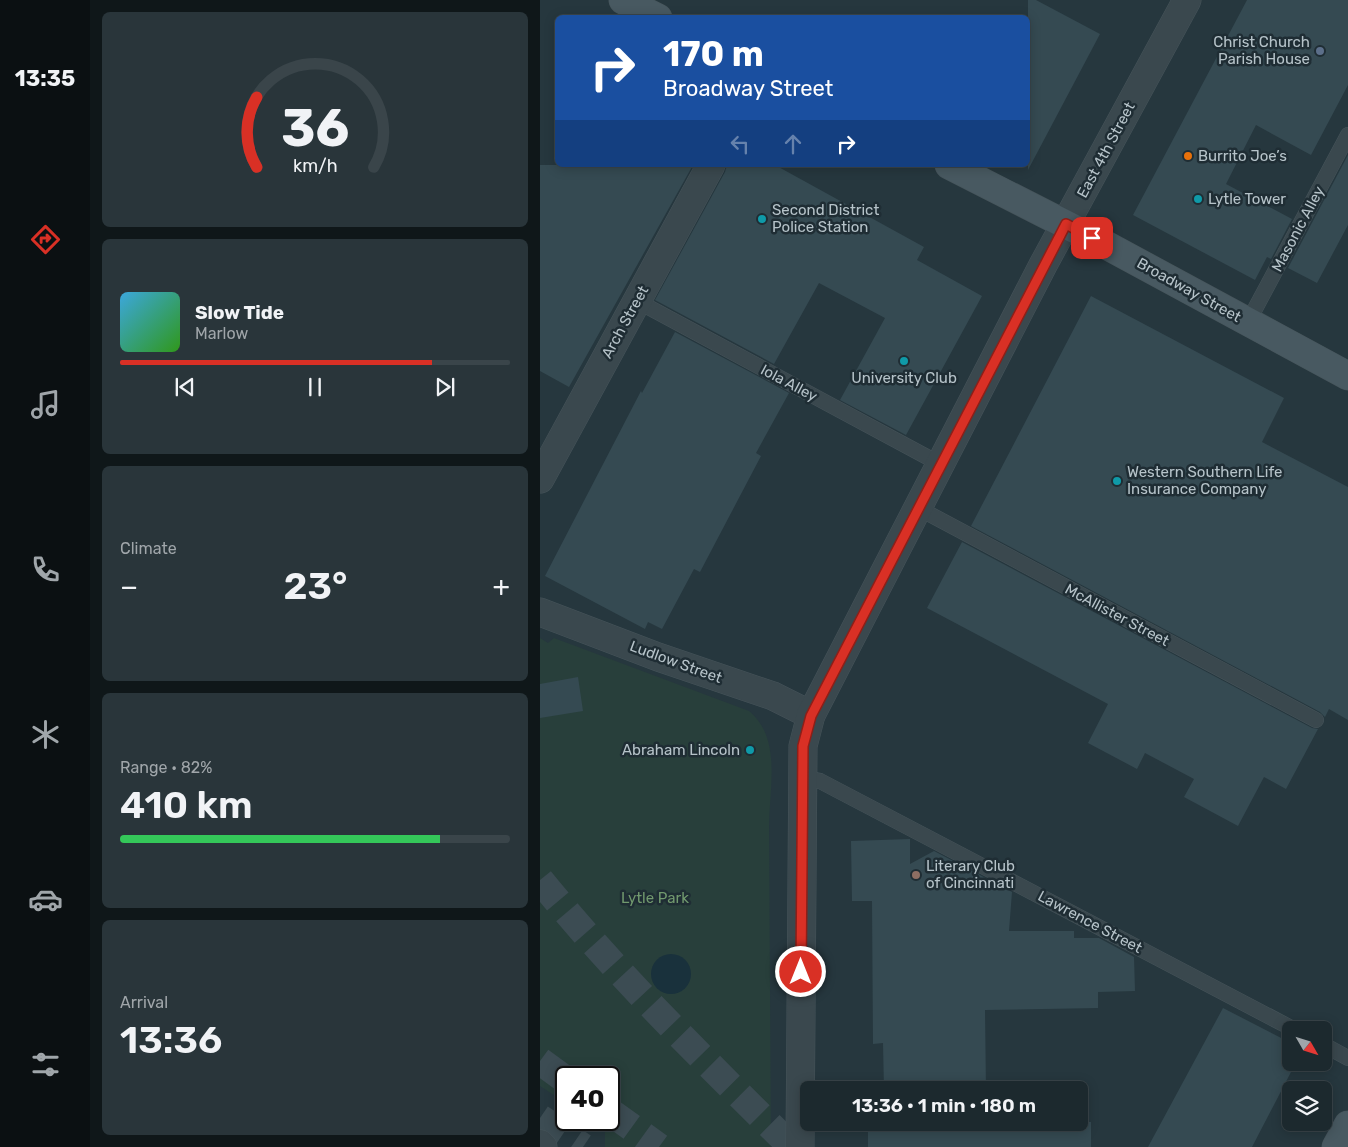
<!DOCTYPE html>
<html lang="en">
<head>
<meta charset="utf-8">
<style>
  body { margin:0; font-family:Rubik,sans-serif; background:#29353a; color:#f1f3f6; height:100vh; display:flex; flex-direction:column; font-size:19px; white-space:nowrap }
  * { box-sizing:border-box; margin:0 }
  p { font-size:16px; color:#a0a6aa }
  .icon { flex:none; width:28px; height:28px; fill:none; stroke:currentColor; stroke-width:2; stroke-linecap:round; stroke-linejoin:round }
  .map { position:relative; flex:1; overflow:hidden }
  .panel { display:flex; flex-direction:column; gap:12px; padding:12px; background:#0f1719; width:450px }
  .panel>* { flex:none }
  .banner { position:absolute; left:15px; top:15px; width:475px; height:152px; border-radius:8px; box-shadow:0 2px 12px #0003,0 0 0 1px #3a454a; background:#1a4fa0; color:#fff; overflow:hidden }
  .needle { width:32px; rotate:129deg }
  .tools { position:absolute; left:742px; top:1021px; display:grid; gap:10px }
  .tools a { display:grid; place-items:center; width:50px; height:50px; border-radius:8px; background:#1c292e; box-shadow:0 2px 12px #0003,0 0 0 1px #3a454a; font-size:25px }
  .speed { position:absolute; left:15px; top:1066px; display:flex; gap:10px; font-size:25px; font-weight:700; text-align:center }
  .speed>* { display:grid; place-content:center; width:65px; height:65px; border-radius:50%; background:#1c292e; box-shadow:0 2px 12px #0003,0 0 0 1px #3a454a; line-height:1 }
  .speed .limit { border:2px solid #111; border-radius:8px; background:#fff; color:#111 }
  .pin { position:absolute; display:grid; place-items:center; width:42px; height:42px; color:#fff; margin:-21px; border-radius:10px; box-shadow:0 2px 8px #0006 }
  .me { position:absolute; width:55px; margin:-28px; rotate:0deg; stroke-linejoin:round; filter:drop-shadow(0 0 4px #0008) }
  .turn { display:flex; align-items:center; gap:18px; height:105px; padding:0 25px; font-size:22px }
  .turn .icon { width:65px; height:65px; stroke-width:2.5 }
  .turn b { display:block; font-size:35px; line-height:42px }
  .lanes { display:flex; align-items:center; height:48px; padding:0 25px; background:#0003; justify-content:center; gap:25px; direction:ltr }
  .lanes .off { opacity:.35 }
  .big { font-size:38px; font-weight:600; line-height:1.1 }
  .panel .card { flex:1; display:flex; flex-direction:column; justify-content:center; gap:8px; min-width:0; padding:0 18px; border-radius:8px; background:#29353a }
  .panel .dial { align-items:center; gap:0 }
  .dial svg { height:130px; overflow:visible; fill:none; stroke:#3a454a; stroke-width:7; stroke-linecap:round; text-anchor:middle }
  .dial text { fill:#f1f3f6; stroke:none }
  .song { display:flex; align-items:center; gap:15px }
  .cover { width:60px; height:60px; border-radius:8px; background:linear-gradient(135deg,hsl(200 70% 55%),hsl(110 70% 35%)) }
  .played { height:5px; border-radius:2px; background:linear-gradient(90deg,#d93025 80%,#3a454a 80%) }
  .keys { display:flex; justify-content:space-around; direction:ltr }
  .heat { display:flex; justify-content:space-between; align-items:center; font-size:28px; direction:ltr }
  .charge { height:8px; border-radius:4px; background:linear-gradient(90deg,#34c759 82%,#3a454a 0) }
  .trip { position:absolute; left:260px; top:1081px; width:288px; height:50px; border-radius:8px; background:#1c292e; box-shadow:0 2px 12px #0003,0 0 0 1px #3a454a; font-weight:600; line-height:50px; text-align:center }
  main { display:flex; flex:1; min-height:0 }
  .tab-bar { display:flex; flex-direction:column; width:90px; justify-content:space-around; align-items:center; background:#0b1012; color:#a0a6aa }
  .tab-bar .icon { width:35px; height:35px }
  .tab-bar .selected { color:#d93025 }
  .tab-bar b { font-size:22px; color:#f1f3f6 }
  .map>svg:first-child { display:block }
  .green { fill:#283f3b }
  .water { fill:#19313c }
  .building { fill:#354a52 }
  .lines { fill:none; stroke-linecap:round; stroke-linejoin:round }
  .motorway-tunnel { stroke:#3c4c53; stroke-width:28; stroke-dasharray:28 14; stroke-linecap:butt }
  .service-casing { stroke:#46545a; stroke-width:16 }
  .minor-casing { stroke:#46545a; stroke-width:29 }
  .tertiary-casing { stroke:#46545a; stroke-width:29 }
  .secondary-casing { stroke:#46545a; stroke-width:29 }
  .service { stroke:#3a484e; stroke-width:15 }
  .minor { stroke:#3a484e; stroke-width:28 }
  .tertiary { stroke:#3a484e; stroke-width:28 }
  .secondary { stroke:#485961; stroke-width:28 }
  .route-casing { stroke:#8d1f18; stroke-width:12 }
  .route { stroke:#d93025; stroke-width:9 }
  .service-dot { fill:#5c6f8a; stroke:#1f2d34; stroke-width:2 }
  .food-dot { fill:#e8710a; stroke:#1f2d34; stroke-width:2 }
  .culture-dot { fill:#0f9aa8; stroke:#1f2d34; stroke-width:2 }
  .education-dot { fill:#8d6e63; stroke:#1f2d34; stroke-width:2 }
  .labels { text-anchor:middle; dominant-baseline:central; stroke-width:5; stroke-linejoin:round; paint-order:stroke }
  .poi-label { font-size:15px; fill:#b6c3c9; stroke:#1f2d34; text-anchor:start }
  .street-label { font-size:15px; fill:#b6c3c9; stroke:#1f2d34 }
  .park-label { font-size:15px; fill:#71996e; stroke:#1f2d34 }
</style>
</head>
<body>
<main>
<nav class="tab-bar">
<b>13:35</b>
<svg class="icon selected" aria-label="directions" viewBox="0 0 24 24"><path d="M12 3l9 9-9 9-9-9zM9 14v-3h6M13 9l2 2-2 2"/></svg>
<svg class="icon" aria-label="music" viewBox="0 0 24 24"><path d="M9 18V5l10-2v13"/><circle cx="6" cy="18" r="3"/><circle cx="16" cy="16" r="3"/></svg>
<svg class="icon" aria-label="phone" viewBox="0 0 24 24"><path d="M5 4h4l2 5-3 2q2 4 5 5l2-3 5 2v4C11 20 4 13 5 4z"/></svg>
<svg class="icon" aria-label="climate" viewBox="0 0 24 24"><path d="M12 3v18M4 7l16 10M4 17L20 7"/></svg>
<svg class="icon" aria-label="car" viewBox="0 0 24 24"><path d="M5 17H2v-5l4-1 3-4h7l3 4 3 1v5h-3M9 17h6M6 11h13"/><circle cx="7" cy="17" r="2"/><circle cx="17" cy="17" r="2"/></svg>
<svg class="icon" aria-label="filters" viewBox="0 0 24 24"><path d="M4 7h16M4 17h16"/><circle cx="9" cy="7" r="2"/><circle cx="15" cy="17" r="2"/></svg>
</nav>
<section class="panel">
<div class="card dial"><svg viewBox="0 0 100 80">
<path d="M14 69A42 42 0 1 1 86 69"/>
<path d="M14 69A42 42 0 0 1 14 26" stroke="#d93025"/>
<text x="50" y="56" font-size="32" font-weight="700">36</text>
<text x="50" y="72" font-size="11">km/h</text>
</svg></div>
<div class="card">
<div class="song"><i class="cover"></i><div><b>Slow Tide</b><p>Marlow</p></div></div>
<div class="played"></div>
<div class="keys"><svg class="icon" aria-label="previous" viewBox="0 0 24 24"><path d="M18 5L8 12l10 7zM5 5v14"/></svg><svg class="icon" aria-label="pause" viewBox="0 0 24 24"><path d="M8 5v14M16 5v14"/></svg><svg class="icon" aria-label="next" viewBox="0 0 24 24"><path d="M6 5l10 7-10 7zM19 5v14"/></svg></div>
</div>
<div class="card"><p>Climate</p>
<div class="heat"><a>−</a><b class="big">23°</b><a>+</a></div>
</div>
<div class="card"><p>Range · 82%</p><b class="big">410 km</b><div class="charge"></div></div>
<div class="card"><p>Arrival</p><b class="big">13:36</b></div>
</section>
<div class="map">
<svg width="808" height="1147" viewBox="0 0 808 1147">
  <rect width="100%" height="100%" fill="#26373e"/>
  <!-- green -->
  <path class="green" d="M0 638 8 643 14 638 209 711C241 737 230 786 229 824L231 1147H65V1131L53 1130 44 1120H69V1078H26V1103L0 1086Z"/>
  <!-- water -->
  <path class="water" d="M111 974a20 20 0 1 1 40 0a20 20 0 1 1-40 0Z"/>
  <!-- building -->
  <path class="building" d="M488 0H496L560 34 488 170Z
    M707 0H808V85L771 155 716 125 686 184 752 219 731 259 727 257 715 280 593 215Z
    M808 155V225L777 283 748 268Z
    M0 165H153L29 387 0 371Z
    M187 165H235L384 247 377 260 442 296 366 435 300 400 345 318 279 283 234 364 115 300 185 172Z
    M551 296 744 398 722 442 808 487V720L789 709 785 717 780 712 431 526Z
    M135 332 249 393 216 453 221 456 160 572 154 569 122 629 108 622 105 629 5 576 101 391 102 393Z
    M422 542 772 728 778 729 746 789 724 777 698 826 644 797 654 779 605 753 597 769 548 743 568 704 387 608Z
    M38 677 43 711 0 718V684Z
    M370 839V864L394 851 472 892 469 931H534V938H559L594 957 595 991 558 992V1008L445 1010 446 1090H344L343 1043 333 1044 332 901H312L311 841Z
    M683 1008 751 1043V1072L712 1147H608Z
    M328 1122H551V1147H328Z"/>
  <g class="lines">
    <!-- motorway-tunnel -->
    <path class="motorway-tunnel" d="M0 880C77 975 165 1061 252 1147
      M0 1061 26 1080
      M69 1111 119 1147
      M0 1118 43 1147"/>
    <!-- service casing -->
    <g class="service-casing">
      <path id="service" d="M97 301 402 465
        M708 322 808 135
        M378 508 776 720
        M263 778 280 781 755 1030
        M784 1045 808 1058"/>
    </g>
    <!-- minor casing -->
    <g class="minor-casing">
      <path id="minor" d="M0 479 171 165
        M0 612 118 657 233 696 271 715
        M0 1144 3 1147"/>
    </g>
    <!-- tertiary casing -->
    <g class="tertiary-casing">
      <path id="tertiary" d="M260 1147 263 746 271 715 503 265 647 0"/>
    </g>
    <!-- secondary casing -->
    <g class="secondary-casing">
      <path id="secondary" d="M83 0 118 18
        M409 165 566 245 808 376
        M796 1147 808 1125"/>
    </g>
    <!-- service -->
    <use href="#service" class="service"/>
    <!-- minor -->
    <use href="#minor" class="minor"/>
    <!-- tertiary -->
    <use href="#tertiary" class="tertiary"/>
    <!-- secondary -->
    <use href="#secondary" class="secondary"/>
  </g>
  <g class="lines">
    <!-- route casing -->
    <g class="route-casing">
      <path id="route" d="M261 972 263 746 271 716 526 224 552 238"/>
    </g>
    <!-- route -->
    <use href="#route" class="route"/>
  </g>
  <!-- markers -->
  <circle class="service-dot" cx="780" cy="51" r="5"/>
  <circle class="food-dot" cx="648" cy="156" r="5"/>
  <g class="culture-dot">
    <circle cx="658" cy="199" r="5"/>
    <circle cx="222" cy="219" r="5"/>
    <circle cx="364" cy="361" r="5"/>
    <circle cx="577" cy="481" r="5"/>
    <circle cx="210" cy="750" r="5"/>
  </g>
  <circle class="education-dot" cx="376" cy="875" r="5"/>
  <g class="labels">
    <!-- poi labels -->
    <g class="poi-label">
      <text x="770" y="42" text-anchor="end">Christ Church<tspan x="770" dy="17">Parish House</tspan></text>
      <text x="658" y="156">Burrito Joe’s</text>
      <text x="668" y="199">Lytle Tower</text>
      <text x="232" y="210">Second District<tspan x="232" dy="17">Police Station</tspan></text>
      <text x="364" y="378" text-anchor="middle">University Club</text>
      <text x="587" y="472">Western Southern Life<tspan x="587" dy="17">Insurance Company</tspan></text>
      <text x="200" y="750" text-anchor="end">Abraham Lincoln</text>
      <text x="386" y="866">Literary Club<tspan x="386" dy="17">of Cincinnati</tspan></text>
    </g>
    <!-- street labels -->
    <g class="street-label">
      <text transform="translate(566 150) rotate(-62)">East 4th Street</text>
      <text transform="translate(758 229) rotate(-62)">Masonic Alley</text>
      <text transform="translate(649 290) rotate(29)">Broadway Street</text>
      <text transform="translate(85 322) rotate(-61)">Arch Street</text>
      <text transform="translate(249 383) rotate(28)">Iola Alley</text>
      <text transform="translate(577 615) rotate(28)">McAllister Street</text>
      <text transform="translate(136 662) rotate(20)">Ludlow Street</text>
      <text transform="translate(550 922) rotate(28)">Lawrence Street</text>
    </g>
    <!-- park labels -->
    <g class="park-label">
      <text x="115" y="898">Lytle Park</text>
    </g>
  </g>
</svg>
<div class="tools">
<a><svg class="needle" viewBox="-14 -14 28 28"><path d="M0-13l5 13h-10z" fill="#e53935"/><path d="M0 13l5-13h-10z" fill="#a0a6aa"/></svg></a>
<a><svg class="icon" aria-label="layers" viewBox="0 0 24 24"><path d="M12 4l9 5-9 5-9-5zM3 14l9 5 9-5"/></svg></a>
</div>
<div class="speed"><div class="limit">40</div></div>
<div class="pin" style="left:552px;top:238px;background:#d93025"><svg class="icon" aria-label="arrive" viewBox="0 0 24 24"><path d="M6 21V4h12l-3 4 3 4H6"/></svg></div>
<svg class="me" style="left:261px;top:972px" viewBox="-20 -20 40 40"><circle r="17" fill="#d93025" stroke="#fff" stroke-width="3"/><path d="M0-11L8 9 0 5-8 9z" fill="#fff"/></svg>
<div class="trip">13:36 · 1 min · 180 m</div>
<div class="banner">
<div class="turn"><svg class="icon" aria-label="right" viewBox="0 0 24 24"><path d="M7 20v-9h11M14 6l5 5-5 5"/></svg><div><b>170 m</b>Broadway Street</div></div>
<div class="lanes"><svg class="icon off" aria-label="left" viewBox="0 0 24 24"><path d="M17 20v-9H6M10 6l-5 5 5 5"/></svg><svg class="icon off" aria-label="ahead" viewBox="0 0 24 24"><path d="M12 20V5M6 11l6-6 6 6"/></svg><svg class="icon" aria-label="right" viewBox="0 0 24 24"><path d="M7 20v-9h11M14 6l5 5-5 5"/></svg></div>
</div>
</div>
</main>
</body>
</html>
